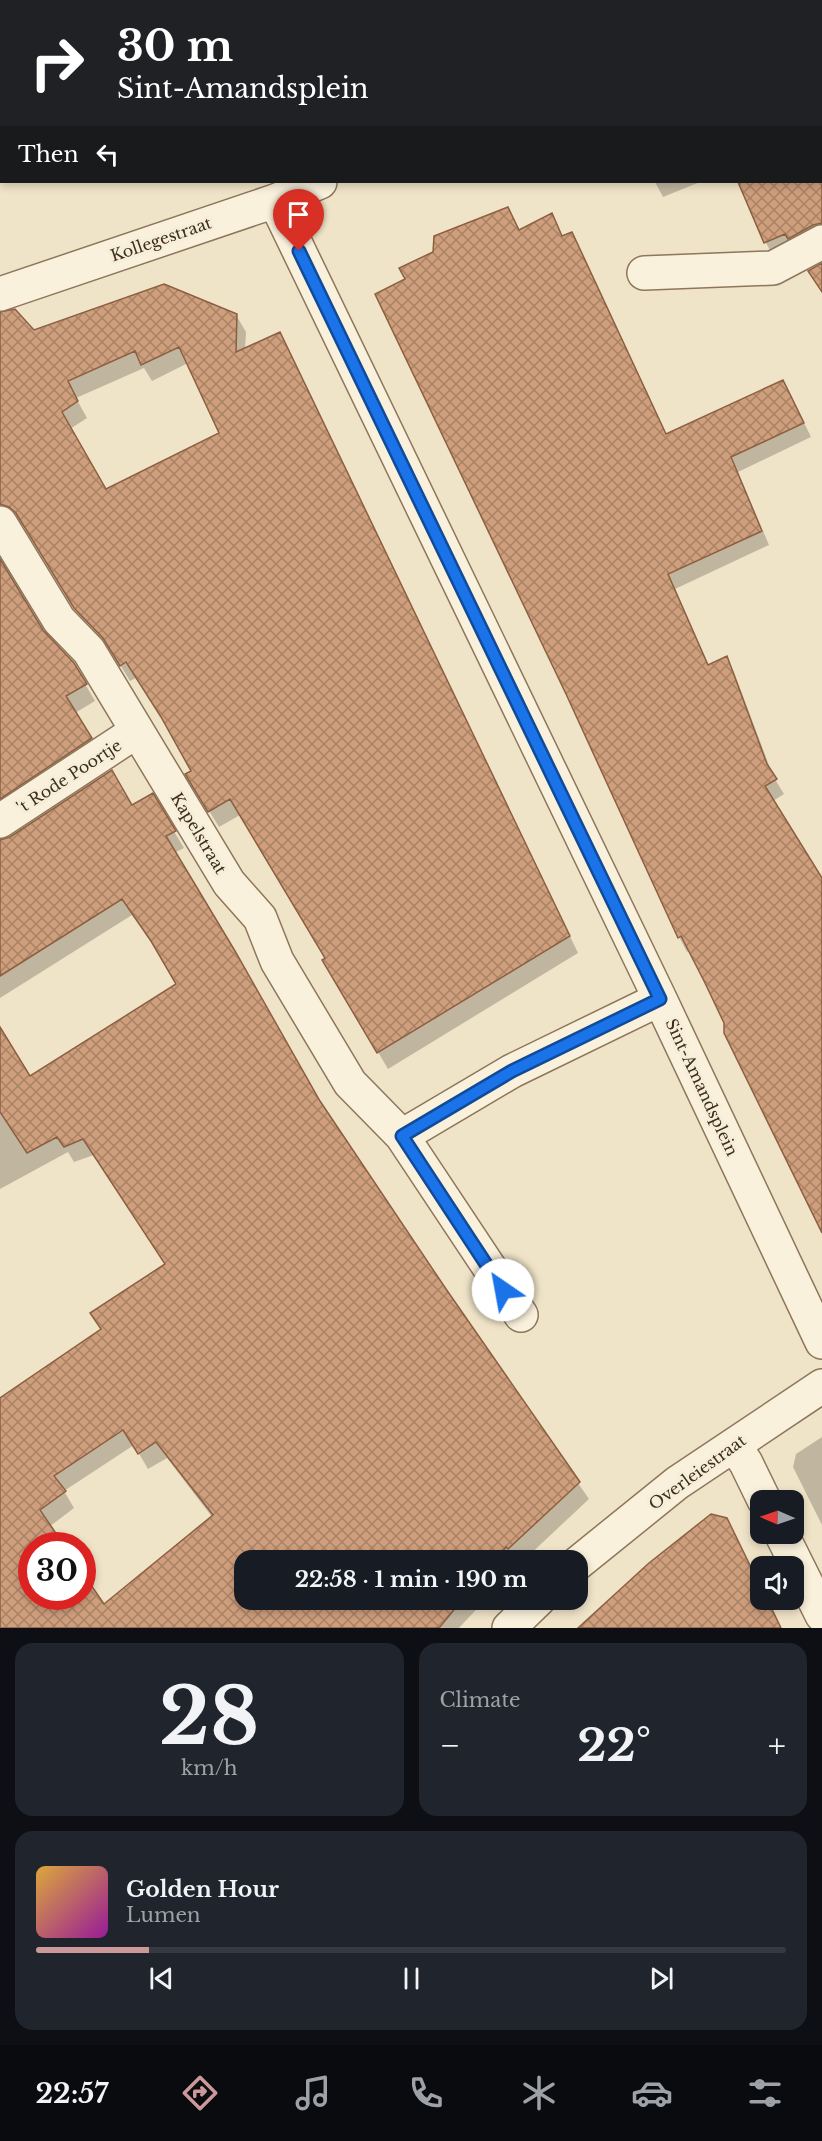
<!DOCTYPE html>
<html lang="en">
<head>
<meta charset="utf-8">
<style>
  body { margin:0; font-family:"Libre Baskerville",serif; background:#20242c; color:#f1f3f6; height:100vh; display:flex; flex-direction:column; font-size:22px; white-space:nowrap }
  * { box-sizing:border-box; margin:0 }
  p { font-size:20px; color:#9ea1a6 }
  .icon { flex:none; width:33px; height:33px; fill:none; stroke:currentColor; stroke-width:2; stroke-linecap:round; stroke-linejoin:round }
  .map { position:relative; height:1628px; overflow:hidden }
  .panel { display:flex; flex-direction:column; gap:15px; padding:15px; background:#0d0f14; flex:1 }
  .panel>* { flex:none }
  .banner { position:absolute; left:0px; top:0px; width:822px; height:183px; box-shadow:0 3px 9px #0003; background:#202124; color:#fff; overflow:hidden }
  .needle { width:39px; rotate:272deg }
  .buttons { position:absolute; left:750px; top:1490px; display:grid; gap:12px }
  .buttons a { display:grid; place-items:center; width:54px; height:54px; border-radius:12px; background:#171b24; box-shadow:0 3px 9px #0003; font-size:30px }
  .speed { position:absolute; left:18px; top:1532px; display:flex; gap:12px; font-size:30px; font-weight:700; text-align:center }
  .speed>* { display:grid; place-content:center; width:78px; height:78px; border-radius:50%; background:#171b24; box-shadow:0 3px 9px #0003; line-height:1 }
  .speed .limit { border:9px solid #d22; background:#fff; color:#111 }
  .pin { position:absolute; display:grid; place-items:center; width:51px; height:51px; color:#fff; margin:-62px -26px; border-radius:50% 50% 50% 0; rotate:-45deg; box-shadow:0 0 6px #0007 }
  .pin .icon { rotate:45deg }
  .me { position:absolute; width:66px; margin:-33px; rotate:327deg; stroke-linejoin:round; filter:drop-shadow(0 0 4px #0008) }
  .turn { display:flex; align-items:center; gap:21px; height:126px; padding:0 18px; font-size:27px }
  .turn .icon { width:78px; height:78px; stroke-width:2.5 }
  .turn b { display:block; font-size:42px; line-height:51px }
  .then { display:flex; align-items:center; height:57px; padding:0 18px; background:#0003; gap:12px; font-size:22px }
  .big { font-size:45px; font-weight:700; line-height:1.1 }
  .panel .widget { flex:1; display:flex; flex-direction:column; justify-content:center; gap:9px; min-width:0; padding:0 21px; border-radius:18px; background:#20242c }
  .panel .dial { align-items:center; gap:0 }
  .dial b { font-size:78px; line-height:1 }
  .song { display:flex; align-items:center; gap:18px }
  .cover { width:72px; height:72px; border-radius:9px; background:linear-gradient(135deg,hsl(40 70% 55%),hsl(300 70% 35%)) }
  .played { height:6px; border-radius:3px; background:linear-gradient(90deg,#cc999b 15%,#363941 15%) }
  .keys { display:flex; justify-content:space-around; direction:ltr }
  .heat { display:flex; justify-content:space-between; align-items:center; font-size:33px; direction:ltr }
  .panel .tiles { flex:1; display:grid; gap:15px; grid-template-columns:1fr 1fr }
  .widget:last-child { grid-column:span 2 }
  .trip { position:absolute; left:234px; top:1550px; width:354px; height:60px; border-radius:18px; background:#171b24; box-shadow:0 3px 9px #0003; font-weight:700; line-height:60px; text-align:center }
  .menu { display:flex; height:96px; justify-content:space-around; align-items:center; background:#090b0e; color:#9ea1a6 }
  .menu .icon { width:42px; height:42px }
  .menu .on { color:#cc999b }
  .menu b { font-size:27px; color:#f1f3f6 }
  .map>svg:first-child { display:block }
  .shadow { fill:#0003; fill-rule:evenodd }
  .building { fill:url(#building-cross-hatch); stroke:#8d5f41; stroke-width:1.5; fill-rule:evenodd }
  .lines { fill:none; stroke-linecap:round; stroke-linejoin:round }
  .minor-casing { stroke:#8d765c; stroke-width:36 }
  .minor { stroke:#faf1dc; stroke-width:33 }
  .route-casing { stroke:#114b97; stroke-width:15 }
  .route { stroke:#1a73e8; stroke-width:10 }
  .labels { text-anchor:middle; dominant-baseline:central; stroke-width:6; stroke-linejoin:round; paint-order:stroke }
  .street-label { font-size:16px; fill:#3d2e20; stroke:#f7eed8 }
</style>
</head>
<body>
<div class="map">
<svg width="822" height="1628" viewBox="0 0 822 1628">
  <defs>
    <pattern id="building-cross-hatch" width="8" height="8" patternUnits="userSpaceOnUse" patternTransform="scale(1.5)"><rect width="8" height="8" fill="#cf9f7d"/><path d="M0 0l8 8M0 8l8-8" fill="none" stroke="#a98266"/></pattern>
  </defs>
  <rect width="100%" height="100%" fill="#f0e4c8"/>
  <!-- shadow -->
  <path class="shadow" d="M0 0H120L2 2 0 65Z
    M161 0H181L179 2Z
    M236 0H398V2H237Z
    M484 0H570L566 2Z
    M820 89 822 239 774 257 766 243 740 182H820Z
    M655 182H700L663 197Z
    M508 209 520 231 551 215 563 237 579 249 667 436 791 396 811 437 738 472 769 545 675 589 709 666 726 658 734 672 773 776 784 794 773 801 822 880V1231L726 1023 690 950 687 952 679 937 407 280 434 253Z
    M236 315 246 332 245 349 289 350 578 953 388 1069 324 960 327 958 240 815 219 827 187 775 193 772 169 728 136 678 130 681 114 655 85 625 27 530 20 523 10 520 0 523V327L34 332ZM188 363 221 434 105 491 70 429 87 418 76 398 144 368 152 381Z
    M0 562 42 631 73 663 95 701 75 713 100 755 0 814Z
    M152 795 184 848 174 853 320 1103 445 1290 589 1499 524 1560H244V1599H486L459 1628H0V1400L101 1331 166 1265 94 1155 74 1162 68 1152 0 1189V1031L30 1078 178 984 162 958 132 915 0 998V855L132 807ZM134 1445 148 1469 167 1458 212 1517 104 1606 32 1596V1545H62L49 1527 74 1508 64 1491Z
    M822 1437V1525L793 1467 796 1454Z
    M726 1520 760 1586V1599H767L781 1628H580Z"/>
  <!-- building -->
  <path class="building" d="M738 182H822V223L813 225 788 239 785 234 764 243Z
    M508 207 519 230 552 213 562 236 572 232 666 434 783 380 804 423 731 457 762 531 668 574 708 665 727 656 767 764 777 779 765 786 822 878V1233L724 1033V1023L705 983 681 936 678 938 566 694 375 294 405 279 399 268 433 252 434 236Z
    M822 263V292L808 271Z
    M164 284 237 314 236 352 280 332 570 936 377 1053 322 960 325 958 230 799 208 812 185 774 191 771 161 717 126 662 120 666 103 638 74 608 16 513 9 507 0 504V312L15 309 34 330ZM179 347 219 433 106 489 62 412 78 401 68 381 135 351 141 365Z
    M0 559 43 630 74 663 87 684 66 696 92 738 0 799Z
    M112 770 132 805 153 793 176 831 166 836 235 951 320 1101 446 1289 580 1482 508 1549 506 1547 496 1560H244V1599H463L439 1628H0V1398L101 1329 90 1313 165 1264 83 1139 64 1147 57 1137 27 1153 0 1112V1027L30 1076 176 984 151 941 122 899 0 976V840L10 837ZM123 1430 138 1454 156 1442 213 1515 104 1604 82 1572V1596H32V1545H64L40 1510 66 1491 54 1476Z
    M711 1514 727 1518 760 1586V1599H767L781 1628H578L649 1563Z"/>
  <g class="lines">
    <!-- minor casing -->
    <g class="minor-casing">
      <path id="minor" d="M806 0V2
        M741 2 745 0
        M820 27 822 30
        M275 201 660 999 822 1342
        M644 273 773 268 822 242
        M0 294 275 201 320 182
        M0 523 59 620 89 651 229 883 260 918 277 961 350 1083 402 1136
        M0 821 137 731
        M521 1315 402 1136 512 1071 660 999
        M734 1445 746 1463 764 1500
        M781 1533 822 1615
        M578 1563 677 1483 822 1386
        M509 1628 539 1599"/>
    </g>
    <!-- minor -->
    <use href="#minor" class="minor"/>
  </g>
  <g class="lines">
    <!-- route casing -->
    <g class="route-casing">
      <path id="route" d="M299 251 660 999 512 1071 402 1136 503 1290"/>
    </g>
    <!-- route -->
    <use href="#route" class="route"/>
  </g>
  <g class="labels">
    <!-- street labels -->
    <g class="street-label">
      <text transform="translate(161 239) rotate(-19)">Kollegestraat</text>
      <text transform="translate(69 776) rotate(-33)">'t Rode Poortje</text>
      <text transform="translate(199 833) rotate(59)">Kapelstraat</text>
      <text transform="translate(702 1087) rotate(65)">Sint-Amandsplein</text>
      <text transform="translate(697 1472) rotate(-36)">Overleiestraat</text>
    </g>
  </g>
</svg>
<div class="buttons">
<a><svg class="needle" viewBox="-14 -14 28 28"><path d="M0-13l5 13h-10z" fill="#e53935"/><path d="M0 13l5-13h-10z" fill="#9ea1a6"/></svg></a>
<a><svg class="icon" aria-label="sound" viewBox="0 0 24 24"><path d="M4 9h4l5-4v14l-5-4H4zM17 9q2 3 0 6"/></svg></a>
</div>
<div class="speed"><div class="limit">30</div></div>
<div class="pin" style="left:299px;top:251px;background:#d93025"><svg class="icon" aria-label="arrive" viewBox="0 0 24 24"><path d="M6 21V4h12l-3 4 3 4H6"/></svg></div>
<svg class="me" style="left:503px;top:1290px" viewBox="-20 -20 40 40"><circle r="19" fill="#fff"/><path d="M0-13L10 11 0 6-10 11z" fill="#1a73e8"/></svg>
<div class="trip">22:58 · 1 min · 190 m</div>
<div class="banner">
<div class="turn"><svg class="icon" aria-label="right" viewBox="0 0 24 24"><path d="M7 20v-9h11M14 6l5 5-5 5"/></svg><div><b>30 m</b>Sint-Amandsplein</div></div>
<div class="then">Then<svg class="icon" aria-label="left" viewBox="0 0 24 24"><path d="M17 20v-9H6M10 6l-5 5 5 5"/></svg></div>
</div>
</div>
<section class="panel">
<div class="tiles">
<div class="widget dial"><b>28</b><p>km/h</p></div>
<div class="widget"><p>Climate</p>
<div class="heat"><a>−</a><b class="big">22°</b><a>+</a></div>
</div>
<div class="widget">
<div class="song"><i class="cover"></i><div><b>Golden Hour</b><p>Lumen</p></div></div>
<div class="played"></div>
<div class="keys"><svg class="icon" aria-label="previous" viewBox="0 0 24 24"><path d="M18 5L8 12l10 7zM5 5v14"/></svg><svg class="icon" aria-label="pause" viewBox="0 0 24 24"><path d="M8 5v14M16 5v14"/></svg><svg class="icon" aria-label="next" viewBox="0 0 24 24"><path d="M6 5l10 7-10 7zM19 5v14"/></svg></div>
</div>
</div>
</section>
<nav class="menu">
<b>22:57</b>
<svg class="icon on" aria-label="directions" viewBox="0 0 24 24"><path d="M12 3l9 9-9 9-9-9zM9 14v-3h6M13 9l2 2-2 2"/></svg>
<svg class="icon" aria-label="music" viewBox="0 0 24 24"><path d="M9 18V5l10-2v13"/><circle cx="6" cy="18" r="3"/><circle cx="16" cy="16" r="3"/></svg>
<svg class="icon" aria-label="phone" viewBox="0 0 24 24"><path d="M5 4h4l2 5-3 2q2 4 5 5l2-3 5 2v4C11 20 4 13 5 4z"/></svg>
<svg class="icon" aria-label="climate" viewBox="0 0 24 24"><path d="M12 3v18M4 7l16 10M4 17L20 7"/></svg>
<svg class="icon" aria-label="car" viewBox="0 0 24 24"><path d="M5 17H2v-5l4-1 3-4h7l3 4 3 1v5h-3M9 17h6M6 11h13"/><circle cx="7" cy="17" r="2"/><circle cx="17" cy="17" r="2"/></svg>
<svg class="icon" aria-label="filters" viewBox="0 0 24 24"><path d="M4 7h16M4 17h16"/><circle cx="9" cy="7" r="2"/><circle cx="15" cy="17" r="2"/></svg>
</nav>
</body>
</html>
